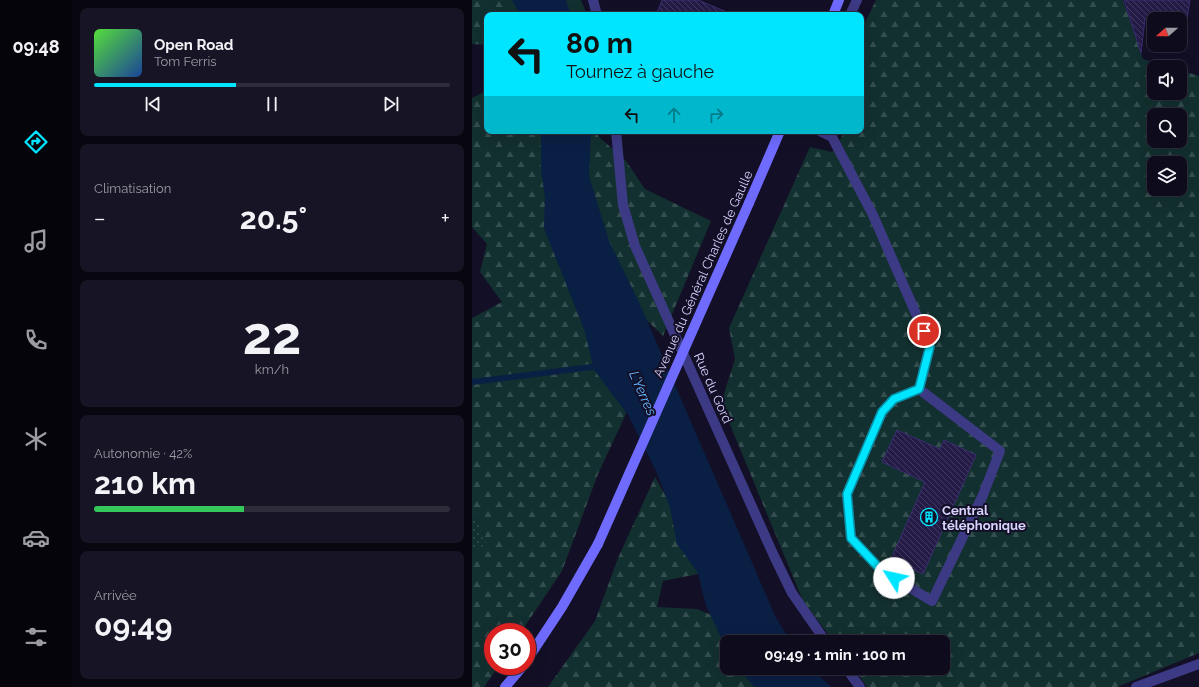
<!DOCTYPE html>
<html lang="fr">
<head>
<meta charset="utf-8">
<style>
  body { margin:0; font-family:Raleway,sans-serif; background:#171425; color:#f1f3f6; height:100vh; display:flex; flex-direction:column; font-size:15px; white-space:nowrap }
  * { box-sizing:border-box; margin:0 }
  p { font-size:13px; color:#9b9ba3 }
  .icon { flex:none; width:22px; height:22px; fill:none; stroke:currentColor; stroke-width:2; stroke-linecap:round; stroke-linejoin:round }
  .map { position:relative; flex:1; overflow:hidden }
  .drawer { display:flex; flex-direction:column; gap:8px; padding:8px; background:#08060f; width:400px }
  .drawer>* { flex:none }
  .guide { position:absolute; left:12px; top:12px; width:380px; height:122px; border-radius:8px; box-shadow:0 4px 16px #0002,0 0 0 1px #2e2b3b; background:#00e5ff; color:#111; overflow:hidden }
  .needle { width:26px; rotate:249deg }
  .buttons { position:absolute; left:675px; top:12px; display:grid; gap:8px }
  .buttons a { display:grid; place-items:center; width:40px; height:40px; border-radius:8px; background:#0e0b1c; box-shadow:0 4px 16px #0002,0 0 0 1px #2e2b3b; font-size:20px }
  .speed { position:absolute; left:12px; top:623px; display:flex; gap:8px; font-size:20px; font-weight:700; text-align:center }
  .speed>* { display:grid; place-content:center; width:52px; height:52px; border-radius:50%; background:#0e0b1c; box-shadow:0 4px 16px #0002,0 0 0 1px #2e2b3b; line-height:1 }
  .speed .limit { border:6px solid #d22; background:#fff; color:#111 }
  .pin { position:absolute; display:grid; place-items:center; width:34px; height:34px; color:#fff; margin:-17px; border:2px solid #fff; border-radius:50%; box-shadow:0 1px 4px #0007 }
  .me { position:absolute; width:44px; margin:-22px; rotate:305deg; stroke-linejoin:round; filter:drop-shadow(0 0 3px #0008) }
  .turn { display:flex; align-items:center; gap:14px; height:84px; padding:0 16px; font-size:18px }
  .turn .icon { width:52px; height:52px; stroke-width:2.5 }
  .turn b { display:block; font-size:28px; line-height:34px }
  .lanes { display:flex; align-items:center; height:38px; padding:0 16px; background:#0003; justify-content:center; gap:20px; direction:ltr }
  .lanes .off { opacity:.35 }
  .big { font-size:30px; font-weight:700; line-height:1.1 }
  .drawer .tile { flex:1; display:flex; flex-direction:column; justify-content:center; gap:6px; min-width:0; padding:0 14px; border-radius:8px; background:#171425 }
  .drawer .dial { align-items:center; gap:0 }
  .dial b { font-size:52px; line-height:1 }
  .song { display:flex; align-items:center; gap:12px }
  .cover { width:48px; height:48px; border-radius:6px; background:linear-gradient(135deg,hsl(110 70% 55%),hsl(220 70% 35%)) }
  .played { height:4px; border-radius:2px; background:linear-gradient(90deg,#00e5ff 40%,#2e2b3b 40%) }
  .keys { display:flex; justify-content:space-around; direction:ltr }
  .heat { display:flex; justify-content:space-between; align-items:center; font-size:22px; direction:ltr }
  .charge { height:6px; border-radius:3px; background:linear-gradient(90deg,#34c759 42%,#2e2b3b 0) }
  .trip { position:absolute; left:248px; top:635px; width:230px; height:40px; border-radius:8px; background:#0e0b1c; box-shadow:0 4px 16px #0002,0 0 0 1px #2e2b3b; font-weight:700; line-height:40px; text-align:center }
  main { display:flex; flex:1; min-height:0 }
  .tab-bar { display:flex; flex-direction:column; width:72px; justify-content:space-around; align-items:center; background:#06040b; color:#9b9ba3 }
  .tab-bar .icon { width:28px; height:28px }
  .tab-bar .current { color:#00e5ff }
  .tab-bar b { font-size:18px; color:#f1f3f6 }
  .map>svg:first-child { display:block }
  .grass { fill:url(#grass-dots) }
  .forest { fill:url(#forest-firs); fill-rule:evenodd }
  .water { fill:#0a1f44 }
  .lines { fill:none; stroke-linecap:round; stroke-linejoin:round }
  .stream { stroke:#0a1f44; stroke-width:6 }
  .building { fill:url(#building-back-hatch); stroke:#3b2d73 }
  .service { stroke:#3d3a85; stroke-width:10 }
  .minor { stroke:#3d3a85; stroke-width:10 }
  .secondary { stroke:#6f6bff; stroke-width:10 }
  .secondary-bridge { stroke:#6f6bff; stroke-width:10 }
  .route-casing { stroke:#0095a6; stroke-width:10 }
  .route { stroke:#00e5ff; stroke-width:7 }
  .labels { text-anchor:middle; dominant-baseline:central; stroke-width:4; stroke-linejoin:round; paint-order:stroke }
  .street-label { font-size:13px; fill:#d9d4ff; stroke:#130f26 }
  .poi-label { font-size:13px; font-weight:bold; fill:#d9d4ff; stroke:#130f26; text-anchor:start }
  .water-label { font-size:14px; font-style:italic; fill:#62b6ff; stroke:#130f26 }
</style>
</head>
<body>
<main>
<nav class="tab-bar">
<b>09:48</b>
<svg class="icon current" aria-label="directions" viewBox="0 0 24 24"><path d="M12 3l9 9-9 9-9-9zM9 14v-3h6M13 9l2 2-2 2"/></svg>
<svg class="icon" aria-label="music" viewBox="0 0 24 24"><path d="M9 18V5l10-2v13"/><circle cx="6" cy="18" r="3"/><circle cx="16" cy="16" r="3"/></svg>
<svg class="icon" aria-label="phone" viewBox="0 0 24 24"><path d="M5 4h4l2 5-3 2q2 4 5 5l2-3 5 2v4C11 20 4 13 5 4z"/></svg>
<svg class="icon" aria-label="climate" viewBox="0 0 24 24"><path d="M12 3v18M4 7l16 10M4 17L20 7"/></svg>
<svg class="icon" aria-label="car" viewBox="0 0 24 24"><path d="M5 17H2v-5l4-1 3-4h7l3 4 3 1v5h-3M9 17h6M6 11h13"/><circle cx="7" cy="17" r="2"/><circle cx="17" cy="17" r="2"/></svg>
<svg class="icon" aria-label="filters" viewBox="0 0 24 24"><path d="M4 7h16M4 17h16"/><circle cx="9" cy="7" r="2"/><circle cx="15" cy="17" r="2"/></svg>
</nav>
<section class="drawer">
<div class="tile">
<div class="song"><i class="cover"></i><div><b>Open Road</b><p>Tom Ferris</p></div></div>
<div class="played"></div>
<div class="keys"><svg class="icon" aria-label="previous" viewBox="0 0 24 24"><path d="M18 5L8 12l10 7zM5 5v14"/></svg><svg class="icon" aria-label="pause" viewBox="0 0 24 24"><path d="M8 5v14M16 5v14"/></svg><svg class="icon" aria-label="next" viewBox="0 0 24 24"><path d="M6 5l10 7-10 7zM19 5v14"/></svg></div>
</div>
<div class="tile"><p>Climatisation</p>
<div class="heat"><a>−</a><b class="big">20.5°</b><a>+</a></div>
</div>
<div class="tile dial"><b>22</b><p>km/h</p></div>
<div class="tile"><p>Autonomie · 42%</p><b class="big">210 km</b><div class="charge"></div></div>
<div class="tile"><p>Arrivée</p><b class="big">09:49</b></div>
</section>
<div class="map">
<svg width="727" height="687" viewBox="0 0 727 687">
  <defs>
    <pattern id="grass-dots" width="8" height="8" patternUnits="userSpaceOnUse"><rect width="8" height="8" fill="#12302f"/><path d="M2 2h.1M6 6h.1" fill="none" stroke="#344d4e" stroke-width="1.8" stroke-linecap="round"/></pattern>
    <pattern id="forest-firs" width="22" height="20" patternUnits="userSpaceOnUse"><rect width="22" height="20" fill="#12302f"/><path d="M5 1l3.5 6h-7zM16 11l3.5 6h-7z" fill="#344d4e"/></pattern>
    <pattern id="building-back-hatch" width="6" height="6" patternUnits="userSpaceOnUse"><rect width="6" height="6" fill="#241b47"/><path d="M-1 5l2 2M0 0l6 6M5-1l2 2" fill="none" stroke="#433b63"/></pattern>
  </defs>
  <rect width="100%" height="100%" fill="#130f26"/>
  <!-- grass -->
  <path class="grass" d="M5 518 15 544 0 554V520Z"/>
  <!-- forest -->
  <path class="forest" d="M0 0H59L64 15H15V45L0 44Z
    M77 0H109L115 15H83Z
    M404 0H651L671 59 697 67H682V93H708V70L727 76V653L645 687H395L382 668H471V642H362L331 601 249 403 263 359 257 328 338 147 360 152 373 131H389V31ZM682 115H708V141H682ZM682 163H708V189H682Z
    M15 86V131H84L159 403 126 474 90 571 49 632H21V666H27L12 687H0V554L15 544 5 518 0 520V318L30 302 8 272 15 244 0 227V98L14 91Z
    M105 131H127L126 136 154 161 173 189 239 221 191 336 154 300 121 228Z
    M183 477 212 528 231 573 191 581 185 607 225 609 254 621 255 668H281L292 687H76L123 621 146 558Z"/>
  <!-- water -->
  <path class="water" d="M40 0H94L99 15H48Z
    M69 131H119L117 176 137 241 167 302 304 618 319 642H255V650L234 606 226 573 205 544 198 508 185 473 156 415 122 370 113 332 72 228 73 198 69 170Z
    M267 668H339L359 687H282Z"/>
  <g class="lines">
    <!-- stream -->
    <path class="stream" d="M0 382 127 366"/>
  </g>
  <!-- building -->
  <path class="building" d="M190 0H226L262 15H184Z
    M652 0H718L715 19H673L669 53Z
    M425 430 468 449 472 440 504 455 451 574 419 559 453 482 410 462Z"/>
  <g class="lines">
    <!-- service -->
    <path class="service" d="M378 15 385 0
      M348 131 360 137 401 215 458 346 447 389"/>
    <!-- minor -->
    <path class="minor" d="M121 0 125 15
      M144 131 151 205 163 246 302 556 320 593 354 642
      M447 389 528 451 511 495 460 601 410 571 379 538 375 494 410 412 422 399Z
      M374 668 388 687
      M664 687 727 664"/>
    <!-- secondary -->
    <path class="secondary" d="M361 15 367 0
      M277 203 308 131
      M55 660 90 607 126 544
      M33 687 51 666"/>
    <!-- secondary-bridge -->
    <path class="secondary-bridge" d="M126 544 277 203"/>
  </g>
  <g class="lines">
    <!-- route casing -->
    <g class="route-casing">
      <path id="route" d="M422 578 410 571 379 538 375 494 410 412 422 399 447 389 458 346 452 331"/>
    </g>
    <!-- route -->
    <use href="#route" class="route"/>
  </g>
  <!-- icons -->
  <defs>
    <g id="building-ring" transform="scale(0.9)"><circle r="9.5" fill="#130f26" stroke="#00e5ff" stroke-width="1.5"/><path d="M-4-6H4V6H1V3H-1V6H-4ZM-2.5-4.3h1.7v1.8h-1.7ZM.8-4.3h1.7v1.8H.8ZM-2.5-1h1.7V.8h-1.7ZM.8-1h1.7V.8H.8Z" fill="#00e5ff"/></g>
  </defs>
  <g fill-rule="evenodd">
    <use href="#building-ring" x="457" y="517"/>
  </g>
  <g class="labels">
    <!-- street labels -->
    <g class="street-label">
      <text transform="translate(231 274) rotate(-66)">Avenue du Général Charles de Gaulle</text>
      <text transform="translate(241 388) rotate(66)">Rue du Gord</text>
    </g>
    <!-- poi labels -->
    <g class="poi-label">
      <text x="470" y="510">Central<tspan x="470" dy="15">téléphonique</tspan></text>
    </g>
    <!-- water labels -->
    <g class="water-label">
      <text transform="translate(171 393) rotate(66)">L'Yerres</text>
    </g>
  </g>
</svg>
<div class="buttons">
<a><svg class="needle" viewBox="-14 -14 28 28"><path d="M0-13l5 13h-10z" fill="#e53935"/><path d="M0 13l5-13h-10z" fill="#9b9ba3"/></svg></a>
<a><svg class="icon" aria-label="sound" viewBox="0 0 24 24"><path d="M4 9h4l5-4v14l-5-4H4zM17 9q2 3 0 6"/></svg></a>
<a><svg class="icon" aria-label="search" viewBox="0 0 24 24"><circle cx="10" cy="10" r="6"/><path d="M15 15l6 6"/></svg></a>
<a><svg class="icon" aria-label="layers" viewBox="0 0 24 24"><path d="M12 4l9 5-9 5-9-5zM3 14l9 5 9-5"/></svg></a>
</div>
<div class="speed"><div class="limit">30</div></div>
<div class="pin" style="left:452px;top:331px;background:#d93025"><svg class="icon" aria-label="arrive" viewBox="0 0 24 24"><path d="M6 21V4h12l-3 4 3 4H6"/></svg></div>
<svg class="me" style="left:422px;top:578px" viewBox="-20 -20 40 40"><circle r="19" fill="#fff"/><path d="M0-13L10 11 0 6-10 11z" fill="#00e5ff"/></svg>
<div class="trip">09:49 · 1 min · 100 m</div>
<div class="guide">
<div class="turn"><svg class="icon" aria-label="left" viewBox="0 0 24 24"><path d="M17 20v-9H6M10 6l-5 5 5 5"/></svg><div><b>80 m</b>Tournez à gauche</div></div>
<div class="lanes"><svg class="icon" aria-label="left" viewBox="0 0 24 24"><path d="M17 20v-9H6M10 6l-5 5 5 5"/></svg><svg class="icon off" aria-label="ahead" viewBox="0 0 24 24"><path d="M12 20V5M6 11l6-6 6 6"/></svg><svg class="icon off" aria-label="right" viewBox="0 0 24 24"><path d="M7 20v-9h11M14 6l5 5-5 5"/></svg></div>
</div>
</div>
</main>
</body>
</html>
